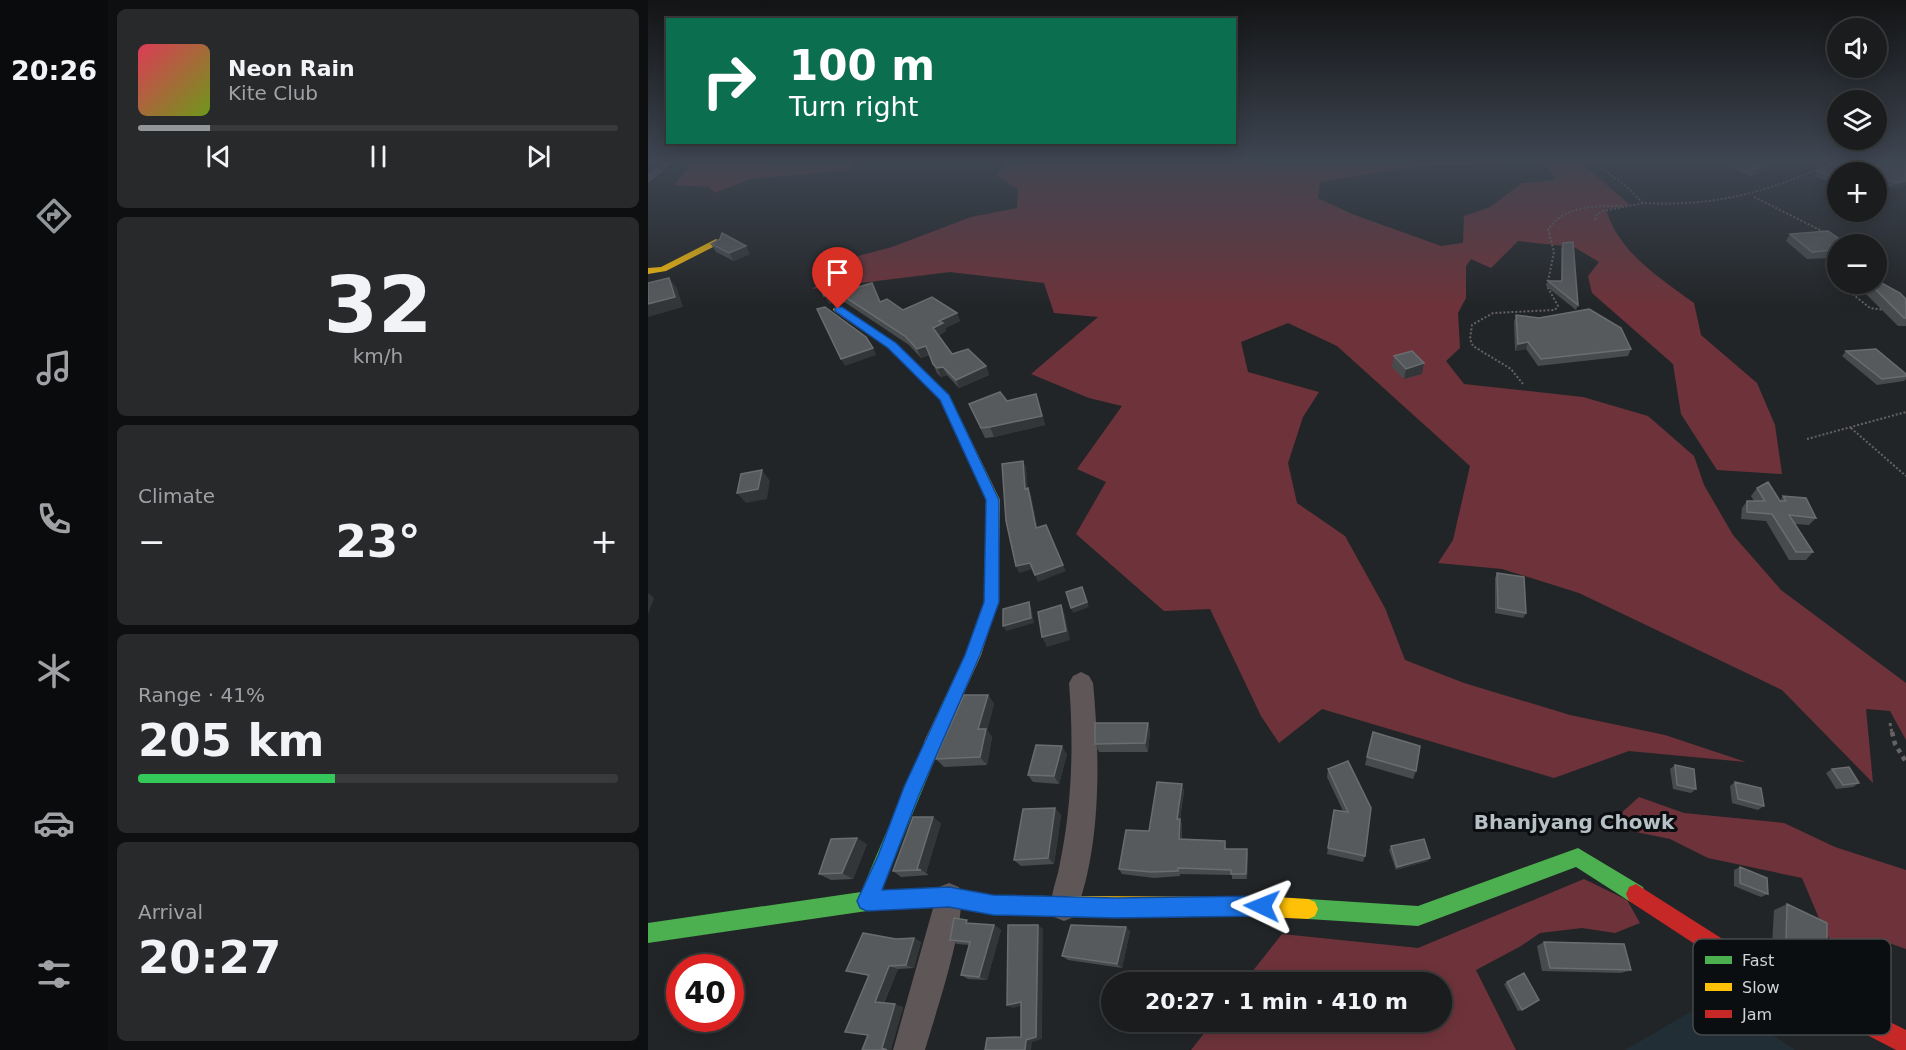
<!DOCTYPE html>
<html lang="en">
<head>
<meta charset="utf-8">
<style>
  body { margin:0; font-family:"DejaVu Sans",sans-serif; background:#27292a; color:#f1f3f6; height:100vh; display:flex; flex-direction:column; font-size:22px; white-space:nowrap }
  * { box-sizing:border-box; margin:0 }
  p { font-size:20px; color:#9fa1a4 }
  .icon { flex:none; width:33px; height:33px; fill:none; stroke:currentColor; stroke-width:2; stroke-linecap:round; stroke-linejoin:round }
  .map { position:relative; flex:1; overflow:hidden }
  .details { display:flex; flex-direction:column; gap:9px; padding:9px; background:#0e0f10; width:540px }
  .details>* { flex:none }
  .banner { position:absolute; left:18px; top:18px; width:570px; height:126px; border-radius:0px; box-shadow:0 3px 15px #0003,0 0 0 2px #383a3b; background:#0b6e4f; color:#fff; overflow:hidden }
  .fabs { position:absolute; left:1179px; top:18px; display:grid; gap:12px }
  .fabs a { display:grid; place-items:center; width:60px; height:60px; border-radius:50%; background:#1a1c1d; box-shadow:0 3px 15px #0003,0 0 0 2px #383a3b; font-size:30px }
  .speed { position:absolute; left:18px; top:954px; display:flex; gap:12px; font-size:30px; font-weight:700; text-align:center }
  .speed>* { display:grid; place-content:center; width:78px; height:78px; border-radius:50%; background:#1a1c1d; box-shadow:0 3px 15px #0003,0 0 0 2px #383a3b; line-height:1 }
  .speed .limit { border:9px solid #d22; background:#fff; color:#111 }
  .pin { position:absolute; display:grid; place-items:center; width:51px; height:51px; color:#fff; margin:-62px -26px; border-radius:50% 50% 50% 0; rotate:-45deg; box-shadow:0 0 6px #0007 }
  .pin .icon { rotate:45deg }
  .me { position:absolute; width:66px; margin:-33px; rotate:272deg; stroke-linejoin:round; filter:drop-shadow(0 0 4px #0008) }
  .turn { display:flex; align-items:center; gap:21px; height:126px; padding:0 24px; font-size:27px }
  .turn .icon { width:78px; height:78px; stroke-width:2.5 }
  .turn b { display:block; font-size:42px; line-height:51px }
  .big { font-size:45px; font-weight:800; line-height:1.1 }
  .details .card { flex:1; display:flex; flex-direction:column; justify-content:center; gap:9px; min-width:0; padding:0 21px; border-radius:9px; background:#27292a }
  .details .dial { align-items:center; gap:0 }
  .dial b { font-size:78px; line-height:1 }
  .song { display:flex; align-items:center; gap:18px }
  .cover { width:72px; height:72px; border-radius:9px; background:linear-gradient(135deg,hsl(350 70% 55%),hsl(80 70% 35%)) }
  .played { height:6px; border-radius:3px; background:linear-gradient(90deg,#929699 15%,#383a3b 15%) }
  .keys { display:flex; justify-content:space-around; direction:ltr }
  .heat { display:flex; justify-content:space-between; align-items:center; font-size:33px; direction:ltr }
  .charge { height:9px; border-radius:4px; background:linear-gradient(90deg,#34c759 41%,#383a3b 0) }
  .trip { position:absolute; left:453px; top:972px; width:351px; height:60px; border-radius:30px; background:#1a1c1d; box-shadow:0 3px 15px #0003,0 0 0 2px #383a3b; font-weight:800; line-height:60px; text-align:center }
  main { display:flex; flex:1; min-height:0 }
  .tabs { display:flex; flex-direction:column; width:108px; justify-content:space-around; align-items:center; background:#0a0b0c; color:#9fa1a4 }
  .tabs .icon { width:42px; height:42px }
  .tabs .on { color:#929699 }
  .tabs b { font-size:27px; color:#f1f3f6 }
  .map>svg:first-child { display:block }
  .built { fill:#222e35 }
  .forest { fill:#6e333a }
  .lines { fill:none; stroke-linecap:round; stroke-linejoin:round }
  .path-far2 { stroke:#676263; stroke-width:2; stroke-dasharray:2 2; stroke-linecap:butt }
  .path-far1 { stroke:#676263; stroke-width:3; stroke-dasharray:3 3; stroke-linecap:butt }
  .path { stroke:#676263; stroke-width:4.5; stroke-dasharray:4.5 4.5; stroke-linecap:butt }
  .street { fill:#5f5657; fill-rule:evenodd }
  .fast { fill:#4caf50; fill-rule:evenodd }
  .slow { fill:#ffc107; fill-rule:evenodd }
  .jam { fill:#c62828; fill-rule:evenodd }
  .wall { fill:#484b4d }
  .shaded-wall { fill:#333638 }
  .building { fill:#575a5c; stroke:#6a6d6f; stroke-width:1.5 }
  .route { fill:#1a73e8; stroke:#114b97; stroke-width:1.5 }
  .labels { text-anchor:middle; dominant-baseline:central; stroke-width:6; stroke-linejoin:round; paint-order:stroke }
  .near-neighbourhood-label { font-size:20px; font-weight:bold; fill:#b7c0c5; stroke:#0b0e10 }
  .key { fill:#0b0e10; stroke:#46494b; stroke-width:1.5 }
  .key-label { font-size:16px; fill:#cfd3d6 }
</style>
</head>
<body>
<main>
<nav class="tabs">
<b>20:26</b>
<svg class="icon on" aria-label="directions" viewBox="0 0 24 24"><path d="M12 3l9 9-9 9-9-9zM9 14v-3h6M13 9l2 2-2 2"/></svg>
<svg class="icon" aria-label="music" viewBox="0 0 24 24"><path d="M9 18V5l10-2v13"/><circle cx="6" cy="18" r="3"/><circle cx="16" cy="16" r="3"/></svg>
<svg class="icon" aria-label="phone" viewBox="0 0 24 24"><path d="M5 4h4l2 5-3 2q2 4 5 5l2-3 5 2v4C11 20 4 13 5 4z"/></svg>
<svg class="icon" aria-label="climate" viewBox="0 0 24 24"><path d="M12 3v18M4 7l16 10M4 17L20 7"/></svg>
<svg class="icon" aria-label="car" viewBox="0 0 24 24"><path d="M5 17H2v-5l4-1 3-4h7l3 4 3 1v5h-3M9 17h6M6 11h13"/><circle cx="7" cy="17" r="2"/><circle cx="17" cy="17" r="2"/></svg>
<svg class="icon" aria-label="filters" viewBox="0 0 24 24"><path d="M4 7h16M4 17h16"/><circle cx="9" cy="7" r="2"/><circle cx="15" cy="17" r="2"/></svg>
</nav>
<section class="details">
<div class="card">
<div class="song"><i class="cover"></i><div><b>Neon Rain</b><p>Kite Club</p></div></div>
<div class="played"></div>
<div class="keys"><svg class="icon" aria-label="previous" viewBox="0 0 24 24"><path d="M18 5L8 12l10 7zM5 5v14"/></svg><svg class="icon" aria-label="pause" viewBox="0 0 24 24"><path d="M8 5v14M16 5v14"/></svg><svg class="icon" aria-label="next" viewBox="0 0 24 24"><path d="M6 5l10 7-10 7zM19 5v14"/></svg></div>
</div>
<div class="card dial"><b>32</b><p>km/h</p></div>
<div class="card"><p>Climate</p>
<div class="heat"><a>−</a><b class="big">23°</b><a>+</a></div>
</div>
<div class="card"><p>Range · 41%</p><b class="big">205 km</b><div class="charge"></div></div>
<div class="card"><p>Arrival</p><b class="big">20:27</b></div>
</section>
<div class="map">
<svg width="1258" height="1050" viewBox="0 0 1258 1050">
  <rect width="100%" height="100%" fill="#222527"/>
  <!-- built -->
  <path class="built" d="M1068 997 1147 1050H977Z"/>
  <!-- forest -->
  <path class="forest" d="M42 161H207L202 170 102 179 67 193 61 187 26 185 40 168Z
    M359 161H832L848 164 767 167 672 182 670 198 704 214 793 246 815 243 816 216 842 207 874 183 908 180 902 170 887 161H940L938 167 982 205 958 209C970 252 1012 278 1046 303L1053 335 1109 383 1127 425 1134 474 1069 470 1033 414 1025 364 944 293 940 276 951 262 926 247 870 241 843 268 823 259 818 266V298L810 313 812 348 798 361 816 384 935 397 1000 416 1046 456 1056 485 1085 535 1133 590 1258 683V740L1242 711 1218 709 1225 783 1134 690 931 593 854 569 790 563 805 540 822 466 689 346 640 323 593 342 600 372 671 392 655 417 640 463 649 503 697 536 737 608 757 660 816 683 922 715 1017 735 1098 762 981 751 906 778 674 709 631 743 613 716 562 609 516 611 428 534 458 482 429 469 474 406 441 398 383 374 450 317 406 313 396 283 302 272 164 289 210 256 244 247 323 217 369 208 370 189 349 176Z
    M991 797 1036 813 1136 823 1187 847 1258 870V949L1241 943 1239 989 1178 935 1154 878 1060 858 1022 839 959 826Z
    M936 879 979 900 992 923 967 933 934 928 892 933 873 946 828 970 868 1050H543L565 1022H794V982H596L634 934 770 948Z"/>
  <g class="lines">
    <!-- path-far2 -->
    <path class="path-far2" d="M874 161 883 163
      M944 161 979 187 995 203C1065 207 1124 192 1186 161
      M1106 197 1178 233
      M947 220 949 214 955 211 995 203
      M1190 271 1186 276 1190 281
      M1192 284 1222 308 1238 310
      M875 384 863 369 825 346 822 339 824 325 845 313 907 310 910 306 899 286 906 252 900 229C919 205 945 206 974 206
      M1203 428 1258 476
      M1159 439 1258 412"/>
    <!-- path-far1 -->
    <path class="path-far1" d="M1242 723 1244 733"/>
    <!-- path -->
    <path class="path" d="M1244 732 1247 744 1258 762"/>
    <!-- street -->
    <path class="street" d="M17 161H28L0 183V174Z
      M433 672 441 676 445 683C452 755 454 849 426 917L416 921 406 917C399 901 408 884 411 868 424 807 426 745 421 683L425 676Z
      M301 883 311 887C322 914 286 1018 277 1050H245L291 887Z"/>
    <!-- fast -->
    <path class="fast" d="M285 734 291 736 294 742 233 891 301 887 345 895 404 896 411 899 414 906 411 913 404 916 345 915 301 907 219 911 0 943V923L213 892 279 736Z
      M930 848 995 887 998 894 995 901 988 904 981 901 928 867 770 926 660 919 653 916 650 909 653 902 660 899 770 906Z"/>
    <!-- slow -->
    <path class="slow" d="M68 239 72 242 71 244 18 271 0 274V268L13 267Z
      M190 306 248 344 301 395 352 500 350 602 333 655 291 748 285 750 279 748 276 742 317 655 336 602 338 500 292 400 240 348 186 311 185 309Z
      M404 896 628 897 660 899 667 902 670 909 667 916 660 919 596 916H404L397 913 394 906 397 899Z"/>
    <!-- jam -->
    <path class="jam" d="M988 884 1073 938 1258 1030V1050H1248L1059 952 981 901 978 894 981 887Z"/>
  </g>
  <!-- wall -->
  <path class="wall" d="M1068 161H1127L1124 169 1104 177Z
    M1258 161V185L1252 187 1244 188 1233 184 1228 186V172H1190V186L1166 176 1169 171Z
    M1142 234 1190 244V253H1185L1182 258 1159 259 1138 241Z
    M915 243 930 305 928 310 898 286 900 281H913V248Z
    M63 244 102 254 86 261 68 252Z
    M1212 284H1228L1258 299V326H1250L1210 286Z
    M210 287 232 302 255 310 309 313 312 321 297 328 298 331 290 336 304 354 338 366 341 375 311 388 299 375 293 377 289 373 281 355 273 358 261 345 198 303 189 301 181 304 173 290Z
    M868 315 983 349 980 356 890 366 878 349 867 351 866 322Z
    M1198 351 1258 376V379L1256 381 1229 385 1194 356Z
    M746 356 774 374 756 379 744 367Z
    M388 394 397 425 346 437 337 438 321 404 359 401Z
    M1109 488 1132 501 1135 496 1168 518 1161 525 1147 524 1165 552 1158 560H1141L1118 521 1093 519 1094 508 1099 501H1106L1103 496Z
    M849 573 878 613 875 618 847 613V578Z
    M340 695 346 704 339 730 344 737 339 765 296 767 288 759Z
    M500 723 502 731 500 752H451L447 744Z
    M725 732 768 771 765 779 717 765Z
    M419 754 411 784 385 782 380 775Z
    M700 761 717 856 715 862 679 854 686 810 695 811 679 777 680 769Z
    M1027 765 1048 789 1043 793 1025 789 1022 769Z
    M1184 769 1211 783 1205 787 1188 789 1178 773Z
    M1087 782 1116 806 1110 810 1084 803 1082 786Z
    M534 784 536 791 532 819 534 825V839L578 847V849L600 855 599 879H584V875L532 874V876L506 878 474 874 471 869 501 831Z
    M407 808 413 815 406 864 373 866 366 860Z
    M293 823 278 873 281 875 253 877 245 871Z
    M219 844 205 879 183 880 171 874Z
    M743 846 780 861 748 870 741 850Z
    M1092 867 1120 894 1113 897 1086 886V870Z
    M1139 904 1179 961 1164 965 1124 945 1126 910Z
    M325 924 346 925 353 930 339 980 320 979 313 975 322 945 309 944 302 940Z
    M482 931 474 968 420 960 414 956Z
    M266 938 273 942 266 968 250 969 236 1003 255 1007 243 1049 244 1050H214L220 1036V976L207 973 198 971 248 939Z
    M896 942 983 970 973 973 894 971 889 946Z
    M876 973 874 1010 870 1011 856 984Z"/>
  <!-- shaded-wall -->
  <path class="shaded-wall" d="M1128 161 1124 169 1104 177 1108 169Z
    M1236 179 1233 184 1228 186V182Z
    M1258 181V185L1244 188 1248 183Z
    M98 246 102 254 86 261 81 253Z
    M21 278 29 288 35 307 0 317V304Z
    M185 292 189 301 181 304 176 296Z
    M309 313 312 321 297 328 298 331 288 337 285 328 291 321Z
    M880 342 878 349 867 351 870 344Z
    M278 346 281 355 273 358 269 349Z
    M225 348 228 355 197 366 193 359Z
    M776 363 774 374 756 379 758 369Z
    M338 366 341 375 311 388 308 380Z
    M295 367 299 375 293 377 289 368Z
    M388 394 397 425 346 437 342 427Z
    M375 461 378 467 380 495 377 489Z
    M114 470 122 481 119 499 98 503 89 493Z
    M380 488 383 495 391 535 388 528Z
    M382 563 385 569 371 573 368 566Z
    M415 565 418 571 390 582 387 575Z
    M434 587 441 607 425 613 423 608Z
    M0 593 6 598 0 614Z
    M381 602 383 607 386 623 358 631 355 626Z
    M413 605 417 615 422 640 399 647 394 637Z
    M340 695 346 704 339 730 344 737 339 765 332 757 330 729Z
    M500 723 502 731 500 752 497 743Z
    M414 746 419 754 411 784 406 776Z
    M534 784 536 791 531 825 529 819Z
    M407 808 413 815 406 864 400 858Z
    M285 817 293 823 278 873 273 870 269 869Z
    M532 819 534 825 533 845 531 839Z
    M209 838 219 844 205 879 194 873Z
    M599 849 600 855 599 879 598 874Z
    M782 858 780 861 748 870 749 867Z
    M346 925 353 930 339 980 331 977Z
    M390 925 395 929 394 1039 384 1042 383 1050H377Z
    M478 927 482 931 474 968 469 964Z
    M266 938 273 942 266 968 258 965Z
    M241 966 250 969 235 1004 227 1002Z
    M373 1002 379 1004 365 1008 359 1005Z
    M247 1004 255 1007 243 1049 244 1050H239L234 1048Z"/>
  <!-- building -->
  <path class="building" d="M1090 161H1128L1108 169Z
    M1190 161H1258V181L1248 183 1236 179 1228 182V172H1190V179L1169 171Z
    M1180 231 1199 244H1190V246H1182L1187 250 1164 252 1142 234Z
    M74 233 98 246 81 253 63 244 72 239Z
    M925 242 930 305 900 281H914L915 243Z
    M21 278 27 297 0 304V283Z
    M1228 280 1252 293 1258 299V318H1256L1222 284H1228Z
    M207 281 210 287 224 283 232 302 239 299 255 310 284 297 309 313 291 321 295 323 285 328 304 354 320 349 338 366 308 380 295 367 289 368 285 364 278 346 269 349 257 336 194 295 185 292 176 296 173 290Z
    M177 307 218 337 225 348 193 359 169 309Z
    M941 309 973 328 983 349 893 359 880 342 870 344 868 315 891 318Z
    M1228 349 1258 374V376L1234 379 1198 351Z
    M764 351 776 363 758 369 746 356Z
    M352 392 359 401 388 394 394 416 342 427 333 428 321 404Z
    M375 461 377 489 380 488 388 528 398 525 415 565 387 575 382 563 368 566 358 521 354 464Z
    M114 470 110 489 89 493 93 474Z
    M1120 482 1132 501H1138L1135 496 1158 498 1168 518 1141 515 1165 552H1148L1124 514 1099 512V501H1117L1109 488Z
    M849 573 876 577 878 613 850 608Z
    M434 587 439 602 423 608 418 592Z
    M381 602 383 618 355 626V609Z
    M413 605 418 631 394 637 390 612Z
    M316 695H340L330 729H338L332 757 288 759 290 753Z
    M447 723H500L497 743 447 744Z
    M725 732 772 746 768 771 719 757Z
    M388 745 414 746 406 776 380 775Z
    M700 761 723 808 717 856 680 848 686 810 700 812 680 769Z
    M1027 765 1046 769 1048 789 1029 785Z
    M1201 767 1211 783 1195 785 1184 769Z
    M509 782 534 784 529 819H532L531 839 577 841V849H599L598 874H583V870L530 868V871L503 872 471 869 478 830 501 831Z
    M1087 782 1113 788 1116 806 1090 799Z
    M407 808 400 858 366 860 375 809Z
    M265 817H285L269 869 273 870 245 871Z
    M209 838 194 873 171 874 183 839Z
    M776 839 782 858 749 867 743 846Z
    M1092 867 1119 878 1120 894 1092 883Z
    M1139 904 1179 923V961L1138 941Z
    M306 918 319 920 318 923 346 925 331 977 313 975 322 942 302 940Z
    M360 925H390L388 1037 378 1040 377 1050H337L339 1038 373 1037V1002L359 1005Z
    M423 925 478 927 469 964 414 956Z
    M215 933 248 939 266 938 258 965 241 966 227 1002 247 1004 234 1048 239 1050H214L220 1035 197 1032 221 975 198 971Z
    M896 942 976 944 983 970 902 968Z
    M876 973 891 1000 874 1010 859 982Z"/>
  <!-- sky -->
  <linearGradient id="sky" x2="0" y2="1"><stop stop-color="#131415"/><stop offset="0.52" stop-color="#3e4652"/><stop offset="1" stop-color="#3e4652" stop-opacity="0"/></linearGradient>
  <rect width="1258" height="308" fill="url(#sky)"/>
  <!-- route -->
  <path class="route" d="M187 307H194L248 343 301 395 351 500V602L332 655 271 795 234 890 301 887 345 895 468 898 614 896 621 899 624 906 621 913 614 916 468 918 345 915 301 907 219 911 212 908 209 901 230 856 256 787 317 655 336 602 338 500 292 400 240 348 187 311Z"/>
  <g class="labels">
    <!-- near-neighbourhood labels -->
    <g class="near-neighbourhood-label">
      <text x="926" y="822">Bhanjyang Chowk</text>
    </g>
  </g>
  <!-- legend -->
  <rect x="1045" y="939" width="198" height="96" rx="9" class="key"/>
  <rect x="1057" y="956" width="27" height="8" fill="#4caf50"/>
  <rect x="1057" y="983" width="27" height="8" fill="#ffc107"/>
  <rect x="1057" y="1010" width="27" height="8" fill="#c62828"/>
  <g class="key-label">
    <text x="1094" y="966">Fast</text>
    <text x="1094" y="993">Slow</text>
    <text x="1094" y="1020">Jam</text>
  </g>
</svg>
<div class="fabs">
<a><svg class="icon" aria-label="sound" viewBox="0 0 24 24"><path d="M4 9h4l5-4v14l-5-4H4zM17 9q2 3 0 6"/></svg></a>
<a><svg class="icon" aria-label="layers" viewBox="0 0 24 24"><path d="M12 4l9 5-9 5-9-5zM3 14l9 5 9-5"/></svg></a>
<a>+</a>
<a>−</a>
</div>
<div class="speed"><div class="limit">40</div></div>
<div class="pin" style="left:190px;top:309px;background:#d93025"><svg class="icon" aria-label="arrive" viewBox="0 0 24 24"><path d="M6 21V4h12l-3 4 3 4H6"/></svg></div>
<svg class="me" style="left:614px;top:906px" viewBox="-20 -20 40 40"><path d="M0-17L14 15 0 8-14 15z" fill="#1a73e8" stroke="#fff" stroke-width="4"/></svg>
<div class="trip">20:27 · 1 min · 410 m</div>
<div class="banner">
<div class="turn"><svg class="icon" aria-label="right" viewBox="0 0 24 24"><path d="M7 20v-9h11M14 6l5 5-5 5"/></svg><div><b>100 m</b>Turn right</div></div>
</div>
</div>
</main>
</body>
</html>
